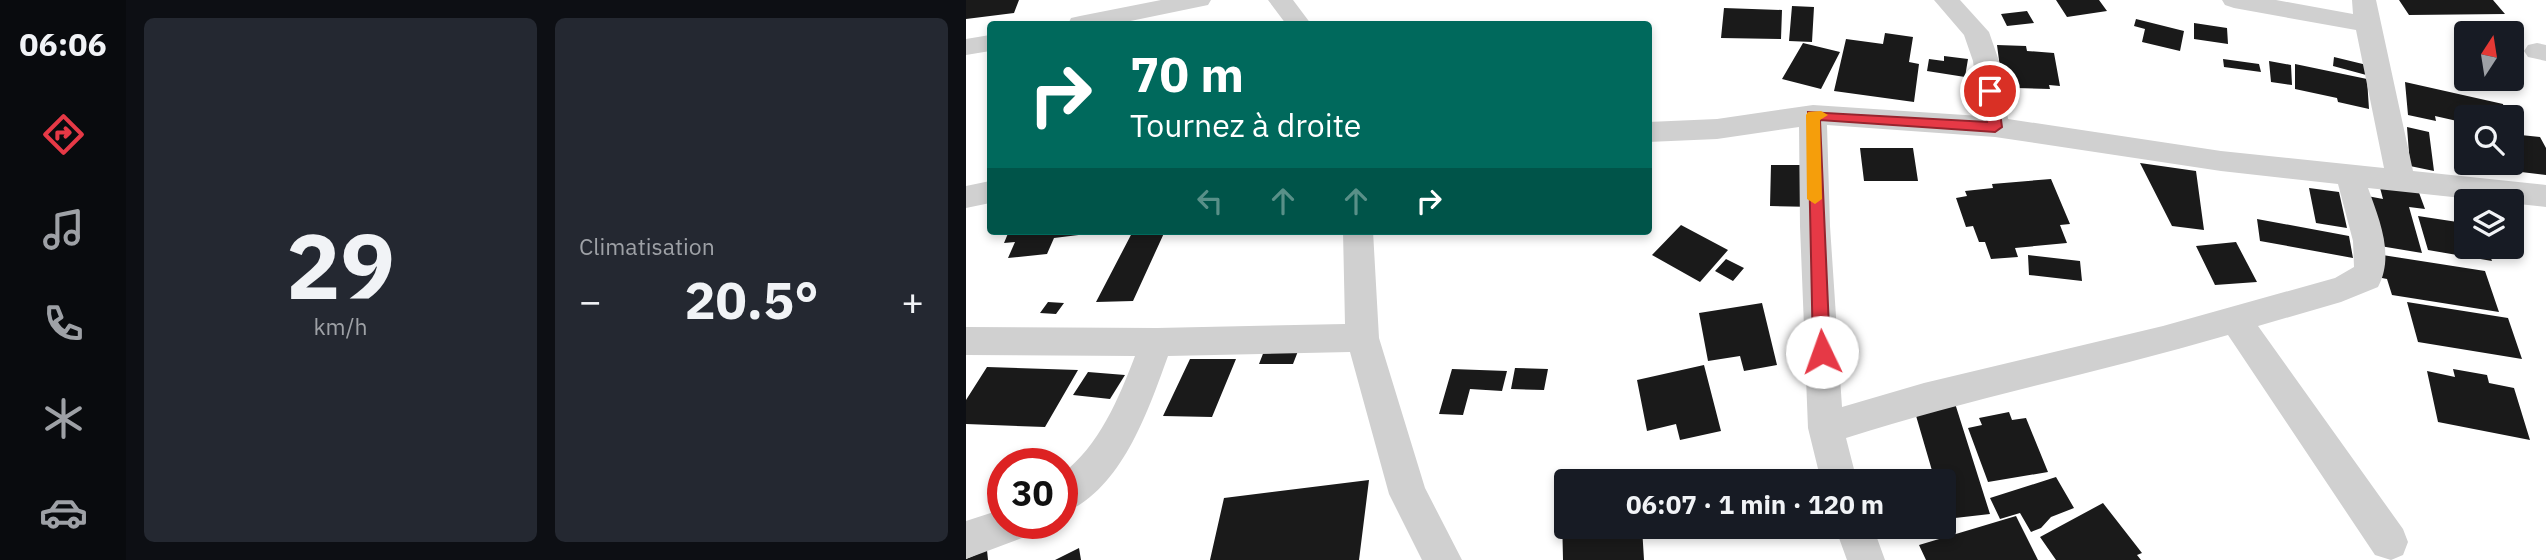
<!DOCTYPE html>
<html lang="fr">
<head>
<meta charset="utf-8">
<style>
  body { margin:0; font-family:"IBM Plex Sans",sans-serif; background:#242831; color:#f1f3f6; height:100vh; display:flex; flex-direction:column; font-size:26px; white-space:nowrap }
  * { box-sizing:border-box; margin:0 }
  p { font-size:23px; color:#9ea1a6 }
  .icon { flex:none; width:38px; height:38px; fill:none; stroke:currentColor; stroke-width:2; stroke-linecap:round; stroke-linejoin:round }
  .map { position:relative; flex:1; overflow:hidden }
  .drawer { display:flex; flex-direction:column; gap:18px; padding:18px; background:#0d0f14; width:840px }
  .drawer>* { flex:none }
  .hud { position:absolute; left:21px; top:21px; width:665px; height:214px; border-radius:7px; box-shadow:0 4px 10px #0003; background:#00695c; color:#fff; overflow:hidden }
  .needle { width:46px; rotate:12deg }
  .tools { position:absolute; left:1488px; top:21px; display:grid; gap:14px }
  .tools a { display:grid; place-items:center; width:70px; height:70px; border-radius:7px; background:#171b24; box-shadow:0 4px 10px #0003; font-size:35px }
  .speed { position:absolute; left:21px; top:448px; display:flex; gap:14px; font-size:35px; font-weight:700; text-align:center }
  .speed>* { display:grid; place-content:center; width:91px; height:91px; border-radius:50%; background:#171b24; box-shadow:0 4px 10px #0003; line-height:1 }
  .speed .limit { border:10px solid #d22; background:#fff; color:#111 }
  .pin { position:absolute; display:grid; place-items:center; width:60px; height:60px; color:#fff; margin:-30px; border:4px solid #fff; border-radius:50%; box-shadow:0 2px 7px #0007 }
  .me { position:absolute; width:77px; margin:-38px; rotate:357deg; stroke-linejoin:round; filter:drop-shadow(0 0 5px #0008) }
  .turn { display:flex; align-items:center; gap:24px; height:147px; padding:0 28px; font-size:32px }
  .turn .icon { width:91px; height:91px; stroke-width:2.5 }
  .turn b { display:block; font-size:49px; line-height:60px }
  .lanes { display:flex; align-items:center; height:66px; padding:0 28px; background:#0003; justify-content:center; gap:35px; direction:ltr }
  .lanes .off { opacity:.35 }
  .big { font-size:52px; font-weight:700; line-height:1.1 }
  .drawer .card { flex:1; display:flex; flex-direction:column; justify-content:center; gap:10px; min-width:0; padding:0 24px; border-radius:10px; background:#242831 }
  .drawer .dial { align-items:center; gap:0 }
  .dial b { font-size:91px; line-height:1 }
  .heat { display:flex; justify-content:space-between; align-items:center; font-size:38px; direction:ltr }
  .drawer .tiles { flex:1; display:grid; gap:18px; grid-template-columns:repeat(2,1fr) }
  .trip { position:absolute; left:588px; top:469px; width:402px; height:70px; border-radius:7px; background:#171b24; box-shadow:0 4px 10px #0003; font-weight:700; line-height:70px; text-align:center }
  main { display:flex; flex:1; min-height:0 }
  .tab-bar { display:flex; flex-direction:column; width:126px; justify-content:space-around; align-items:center; background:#090b0e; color:#9ea1a6 }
  .tab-bar .icon { width:49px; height:49px }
  .tab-bar .selected { color:#e63946 }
  .tab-bar b { font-size:32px; color:#f1f3f6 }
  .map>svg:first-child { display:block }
  .building { fill:#1a1a1a }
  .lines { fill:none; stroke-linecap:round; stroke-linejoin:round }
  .minor { fill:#d0d0d0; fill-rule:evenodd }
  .route { fill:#e63946; stroke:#96252e; stroke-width:2 }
  .slow { fill:#f59e0b }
</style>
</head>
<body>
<main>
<nav class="tab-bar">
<b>06:06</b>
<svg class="icon selected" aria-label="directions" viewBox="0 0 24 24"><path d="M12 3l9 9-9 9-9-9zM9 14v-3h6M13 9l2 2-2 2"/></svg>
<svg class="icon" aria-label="music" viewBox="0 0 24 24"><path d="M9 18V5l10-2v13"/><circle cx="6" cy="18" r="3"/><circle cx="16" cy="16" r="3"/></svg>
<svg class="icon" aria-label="phone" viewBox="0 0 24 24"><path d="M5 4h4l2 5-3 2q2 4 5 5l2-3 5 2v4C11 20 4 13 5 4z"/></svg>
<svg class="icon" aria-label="climate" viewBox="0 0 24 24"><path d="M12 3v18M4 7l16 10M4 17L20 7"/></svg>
<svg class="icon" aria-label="car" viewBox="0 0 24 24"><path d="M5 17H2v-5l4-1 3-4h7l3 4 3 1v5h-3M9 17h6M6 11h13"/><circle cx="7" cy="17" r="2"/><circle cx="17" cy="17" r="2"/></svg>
</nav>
<section class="drawer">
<div class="tiles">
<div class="card dial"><b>29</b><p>km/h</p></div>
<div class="card"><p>Climatisation</p>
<div class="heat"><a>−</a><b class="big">20.5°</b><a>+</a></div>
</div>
</div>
</section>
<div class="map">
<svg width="1580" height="560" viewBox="0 0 1580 560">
  <rect width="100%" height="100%" fill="#fff"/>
  <!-- building -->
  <path class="building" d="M0 0H53L48 13 0 19Z
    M1090 0H1133L1141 11 1101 17Z
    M1433 0H1527L1539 14 1443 15Z
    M826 6 848 7 846 42 823 41Z
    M758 8 816 10 815 39 755 38Z
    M1061 11 1068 23 1041 26 1035 14Z
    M1170 19 1218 31 1214 51 1176 42 1179 29 1168 26Z
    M1228 23 1261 28 1262 44 1228 39Z
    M919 33 947 37 943 62 953 64 948 102 868 91 880 39 917 44Z
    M837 43 874 52 855 89 816 79Z
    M1031 45 1060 46 1061 51 1088 53 1094 86 1083 85 1084 89 1050 88V83H1036Z
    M978 56 1002 59 999 77 961 71 963 59 978 61Z
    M1368 57 1405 66 1404 76 1367 66Z
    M1257 59 1293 64 1295 72 1258 67Z
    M1303 61 1325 65 1326 85 1305 82Z
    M1329 64 1401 79 1403 109 1372 102 1371 98 1329 89Z
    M1439 82 1537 104 1540 117H1500V123L1469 116 1470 121 1442 115Z
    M1441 127 1463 132 1468 171 1444 166Z
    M1545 134 1574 137 1580 148V175L1555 172 1545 151V142L1548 143Z
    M894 148H947L952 181H898Z
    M1174 163 1230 171 1238 230 1206 226Z
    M805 165H850V207L804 206Z
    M1085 179 1104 224 1094 225 1101 243 1049 248 1052 257 1025 259 1019 242H1013L1007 226 1000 227 990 198 1001 196 999 191 1027 188 1026 184Z
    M1413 184 1452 190 1459 209 1443 207 1456 253 1408 245 1396 195 1417 199Z
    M1343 188 1373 192 1381 228 1350 223Z
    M1492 204 1500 205V247H1521L1526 261 1462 250 1452 216 1498 223Z
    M1291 219 1383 236 1387 258 1294 241Z
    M715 225 762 250 734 282 686 255Z
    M43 231H129V233L88 238 81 254 42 258 49 242 38 243Z
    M167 231H199L167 301 130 302Z
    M1270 242 1291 282 1249 285 1230 246Z
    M1410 254 1519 271 1533 312 1426 295 1421 279 1416 278Z
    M1062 255 1114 261 1116 281 1063 275Z
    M760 259 778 268 767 281 749 271Z
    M82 302 98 303 90 314 74 313Z
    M1441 302 1542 318 1556 359 1452 342Z
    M796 303 811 365 778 371 774 356 742 361 733 313Z
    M300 346H334L327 364H293Z
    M224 359H270L246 417 197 416Z
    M738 365 755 431 714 440 710 424 681 431 671 380Z
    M21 367 112 370 79 427 0 424V400Z
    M549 368 582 369 578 390 545 389Z
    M486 369 541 371 536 391 504 389 497 415 473 414Z
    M1487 369 1521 375 1523 383 1548 388 1564 440 1472 422 1461 371 1489 377Z
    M122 372 159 375 144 399 107 395Z
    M987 397 1024 514 989 518 975 473 967 474 946 402Z
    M1043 412 1046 420 1060 418 1082 472 1022 482 1002 428 1016 425 1013 418Z
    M1090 477 1108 508 1085 517 1075 528 1065 532 1054 513 1034 519 1024 498Z
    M403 480 393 560H244L258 498Z
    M1137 503 1176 553 1171 555 1175 560H1090L1074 537Z
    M600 514V527H676L678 560H597L596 515Z
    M1050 516 1072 560H960L953 545Z
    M113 548 115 560H89Z
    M21 550 22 560H0V559Z"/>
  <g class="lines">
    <!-- minor -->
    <path class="minor" d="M195 0H245L242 5 150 24H102L105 18 114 16Z
      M302 0H327L345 24H320Z
      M968 0H994L1023 32 1033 61 1042 119 1255 151 1418 168 1390 30 1268 8 1259 5 1256 0H1310L1387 14 1386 0H1410L1447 171 1580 185V207L1402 188C1413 219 1429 255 1412 287L1375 302 1292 326 1437 529 1442 542 1437 555 1425 560 1409 555 1262 335C1135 372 1006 398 880 438L891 481H855L842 428 834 226 833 127 751 139 682 142V122L751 119 847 105 1014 116 1007 61 998 35ZM861 125 1029 137 1255 171 1372 184 1387 241 1388 267 1369 278 1197 326 958 383 876 407 864 226Z
      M24 35V51L0 55V39Z
      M1571 43 1580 45V61L1562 57 1558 51 1562 45Z
      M24 181V203L0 208V186Z
      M377 231H407L413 338 459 488 496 560H456L423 494 384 352 202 356C182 411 156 490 96 514V474C133 446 153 398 169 356L0 355V327L191 328 379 324Z
      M37 509V523H67L61 536 0 559V521Z
      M869 527H907L919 560H881Z"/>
  </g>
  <!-- route -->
  <path class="route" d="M1024 87 1031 91 1036 127 1029 132 854 120 864 352 862 357 856 359 850 357 847 352 842 112 1021 122 1017 91Z"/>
  <!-- slow -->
  <path class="slow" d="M855 111 862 115 854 120 856 199 849 204 841 199 840 115 842 112Z"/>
</svg>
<div class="tools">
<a><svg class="needle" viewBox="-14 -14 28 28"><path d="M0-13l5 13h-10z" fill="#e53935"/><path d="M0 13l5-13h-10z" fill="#9ea1a6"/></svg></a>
<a><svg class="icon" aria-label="search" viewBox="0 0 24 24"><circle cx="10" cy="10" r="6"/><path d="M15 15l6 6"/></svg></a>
<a><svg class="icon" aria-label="layers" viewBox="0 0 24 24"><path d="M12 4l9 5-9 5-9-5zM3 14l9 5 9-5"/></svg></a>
</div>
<div class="speed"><div class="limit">30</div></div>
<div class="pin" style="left:1024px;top:91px;background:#d93025"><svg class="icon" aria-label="arrive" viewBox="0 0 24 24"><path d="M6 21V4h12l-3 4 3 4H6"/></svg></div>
<svg class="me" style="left:856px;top:352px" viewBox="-20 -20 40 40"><circle r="19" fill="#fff"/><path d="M0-13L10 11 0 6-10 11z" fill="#e63946"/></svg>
<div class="trip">06:07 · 1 min · 120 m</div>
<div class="hud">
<div class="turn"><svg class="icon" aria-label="right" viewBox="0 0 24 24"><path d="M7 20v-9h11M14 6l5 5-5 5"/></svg><div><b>70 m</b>Tournez à droite</div></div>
<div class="lanes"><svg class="icon off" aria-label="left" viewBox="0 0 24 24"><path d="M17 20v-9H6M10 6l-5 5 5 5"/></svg><svg class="icon off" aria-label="ahead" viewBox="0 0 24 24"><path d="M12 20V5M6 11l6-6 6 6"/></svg><svg class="icon off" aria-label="ahead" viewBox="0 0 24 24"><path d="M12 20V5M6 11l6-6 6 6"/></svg><svg class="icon" aria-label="right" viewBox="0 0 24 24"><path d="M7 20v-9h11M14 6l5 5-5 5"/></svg></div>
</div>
</div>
</main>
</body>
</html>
